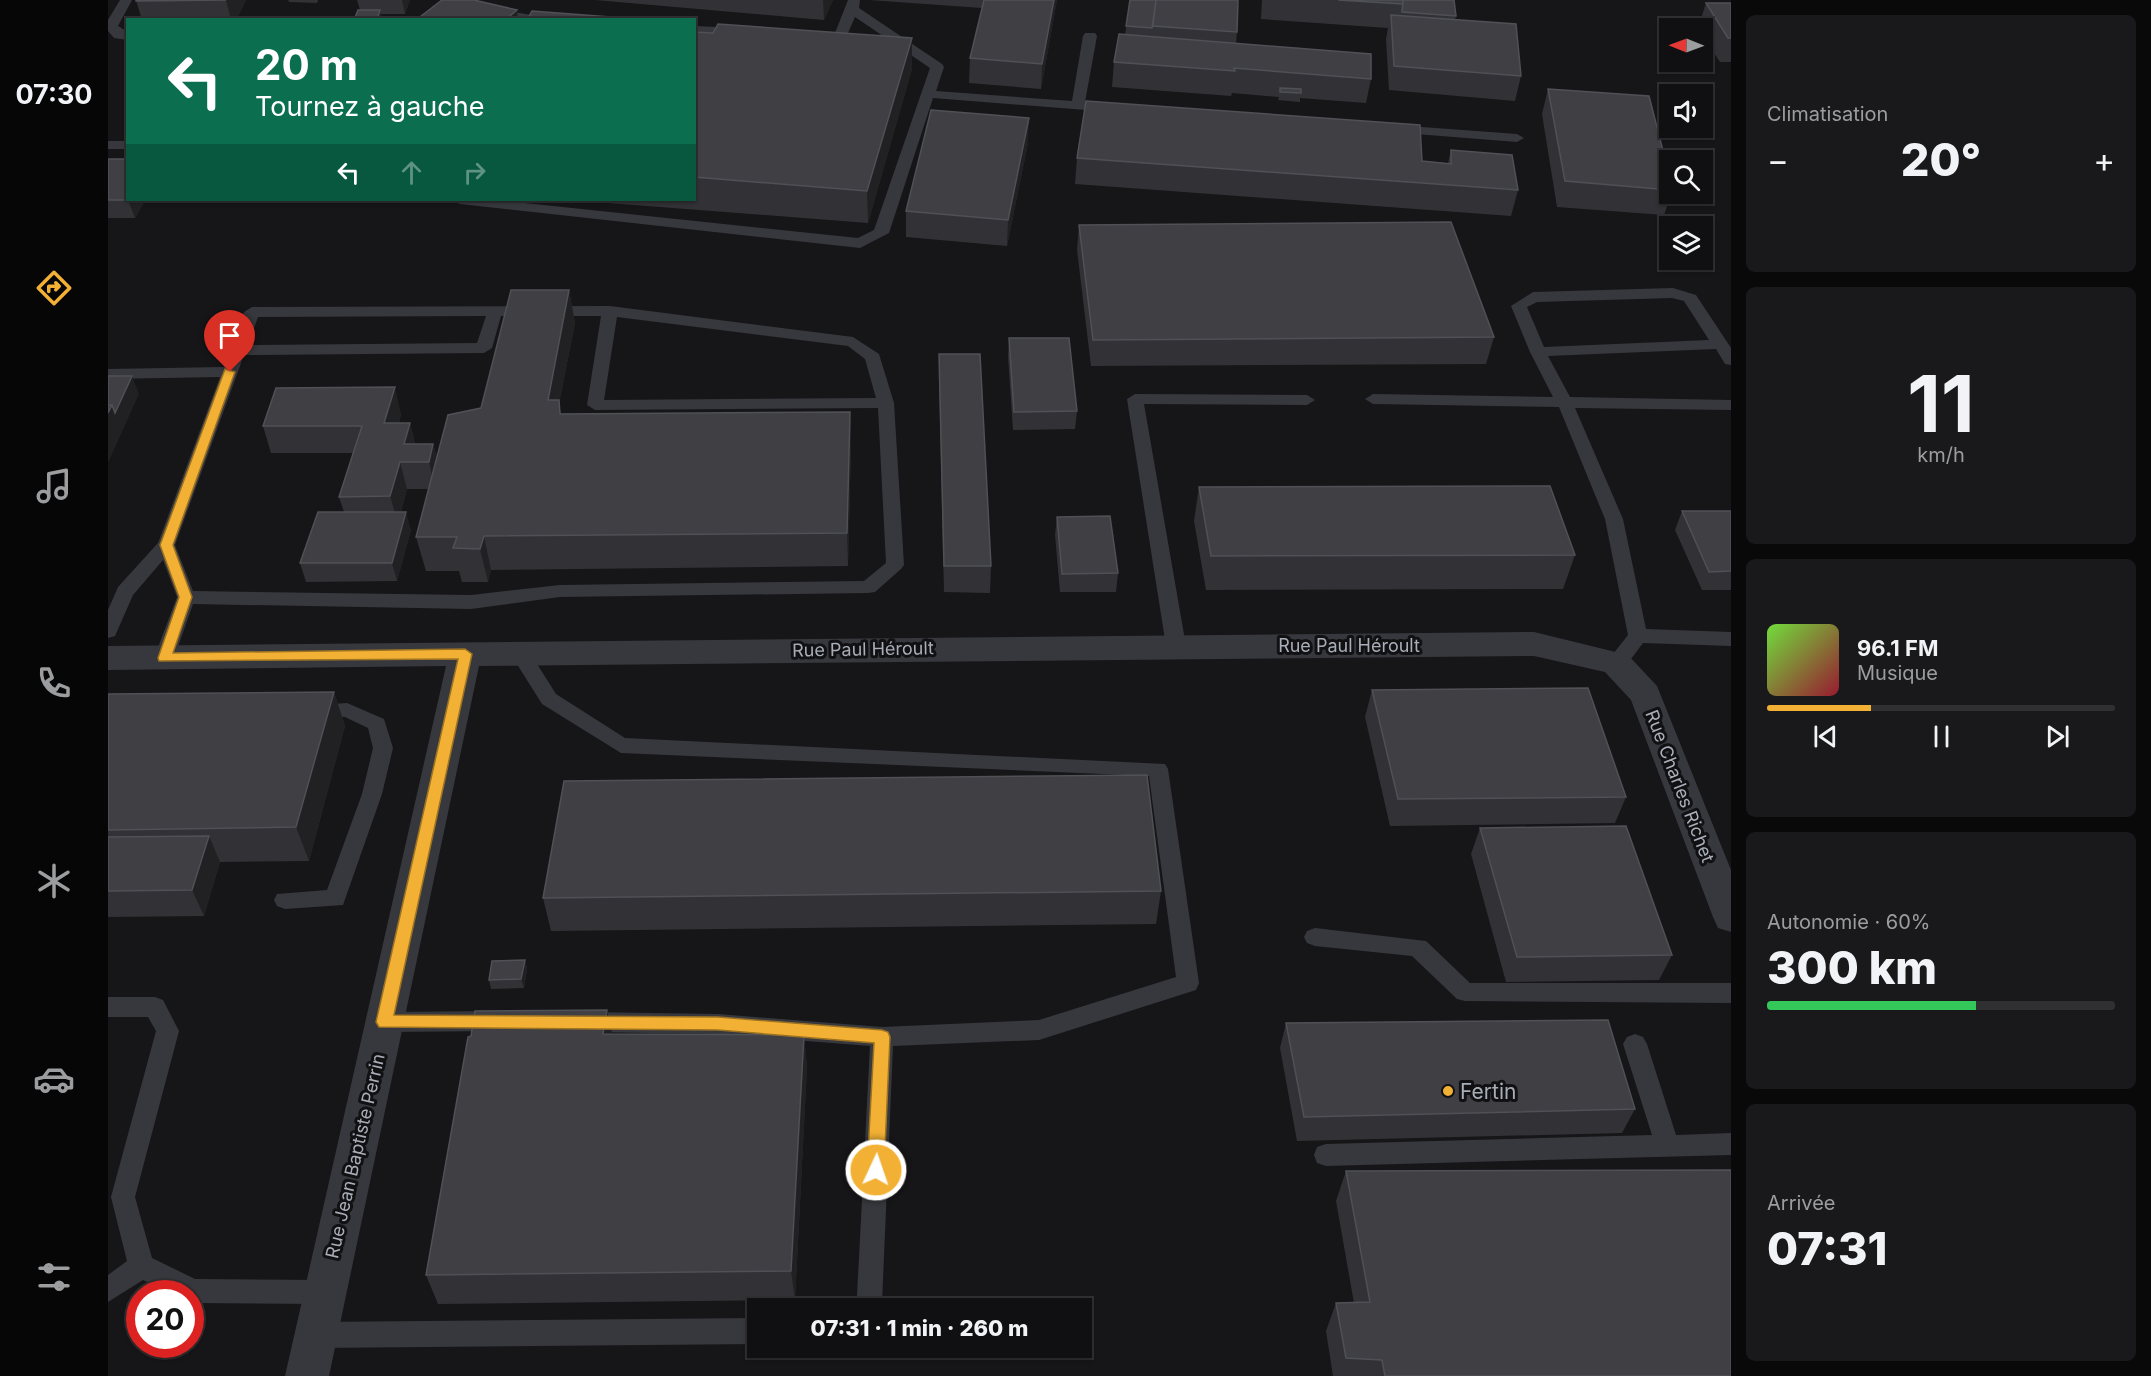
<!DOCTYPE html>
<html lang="fr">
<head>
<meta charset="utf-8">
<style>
  body { margin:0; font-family:Inter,sans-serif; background:#19191b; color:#f1f3f6; height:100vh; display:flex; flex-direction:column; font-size:22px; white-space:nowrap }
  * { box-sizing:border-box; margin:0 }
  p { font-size:20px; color:#9c9d9f }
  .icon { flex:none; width:33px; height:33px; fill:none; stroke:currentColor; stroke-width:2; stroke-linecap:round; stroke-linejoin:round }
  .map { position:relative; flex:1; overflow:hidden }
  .details { display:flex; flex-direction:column; gap:15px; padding:15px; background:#09090a; width:420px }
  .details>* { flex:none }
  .hud { position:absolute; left:18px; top:18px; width:570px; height:183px; border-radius:0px; box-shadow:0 2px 4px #0004,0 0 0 2px #303032; background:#0b6e4f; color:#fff; overflow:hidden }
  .needle { width:39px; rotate:271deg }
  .tools { position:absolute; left:1551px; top:18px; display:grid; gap:12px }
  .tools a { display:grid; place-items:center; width:54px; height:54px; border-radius:0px; background:#101012; box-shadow:0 2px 4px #0004,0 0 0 2px #303032; font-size:30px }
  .speed { position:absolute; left:18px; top:1280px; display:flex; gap:12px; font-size:30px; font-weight:700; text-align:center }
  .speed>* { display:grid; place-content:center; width:78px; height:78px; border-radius:50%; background:#101012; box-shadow:0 2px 4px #0004,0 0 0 2px #303032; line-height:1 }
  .speed .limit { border:9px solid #d22; background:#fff; color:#111 }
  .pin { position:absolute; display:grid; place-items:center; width:51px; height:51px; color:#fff; margin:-62px -26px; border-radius:50% 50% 50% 0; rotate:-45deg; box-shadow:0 0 6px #0007 }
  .pin .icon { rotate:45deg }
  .me { position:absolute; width:66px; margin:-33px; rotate:3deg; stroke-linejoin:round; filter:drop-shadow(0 0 4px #0008) }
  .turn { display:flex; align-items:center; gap:21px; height:126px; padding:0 30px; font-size:27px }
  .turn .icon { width:78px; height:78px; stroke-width:2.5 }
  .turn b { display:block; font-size:42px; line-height:51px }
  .lanes { display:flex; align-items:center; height:57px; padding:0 30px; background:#0003; justify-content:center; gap:30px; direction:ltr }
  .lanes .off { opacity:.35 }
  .big { font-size:45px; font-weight:800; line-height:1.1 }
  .details .widget { flex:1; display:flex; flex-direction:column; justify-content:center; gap:9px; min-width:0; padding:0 21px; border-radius:9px; background:#19191b }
  .details .dial { align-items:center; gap:0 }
  .dial b { font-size:78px; line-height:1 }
  .song { display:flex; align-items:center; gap:18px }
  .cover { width:72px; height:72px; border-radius:9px; background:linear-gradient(135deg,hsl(100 70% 55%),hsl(350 70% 35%)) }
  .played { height:6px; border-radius:3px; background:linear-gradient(90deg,#f2b134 30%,#303032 30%) }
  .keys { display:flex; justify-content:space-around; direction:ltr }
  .heat { display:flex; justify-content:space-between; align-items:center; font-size:33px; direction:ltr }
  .charge { height:9px; border-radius:4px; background:linear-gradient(90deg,#34c759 60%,#303032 0) }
  .trip { position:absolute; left:639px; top:1298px; width:345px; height:60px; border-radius:0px; background:#101012; box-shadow:0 2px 4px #0004,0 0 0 2px #303032; font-weight:800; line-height:60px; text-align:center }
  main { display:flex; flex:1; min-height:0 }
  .menu { display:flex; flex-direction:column; width:108px; justify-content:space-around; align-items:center; background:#060607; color:#9c9d9f }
  .menu .icon { width:42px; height:42px }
  .menu .active { color:#f2b134 }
  .menu b { font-size:27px; color:#f1f3f6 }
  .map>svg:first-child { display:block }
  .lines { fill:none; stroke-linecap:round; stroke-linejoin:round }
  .service { fill:#37383d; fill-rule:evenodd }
  .minor { fill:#37383d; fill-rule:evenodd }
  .wall { fill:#323236 }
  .shaded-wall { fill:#212124 }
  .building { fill:#3f3f44; stroke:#4f5156; stroke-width:1.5 }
  .route { fill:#f2b134; stroke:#9d7322; stroke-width:1.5 }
  .poi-dot { fill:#f2b134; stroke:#111113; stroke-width:2 }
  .labels { text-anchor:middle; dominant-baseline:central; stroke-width:6; stroke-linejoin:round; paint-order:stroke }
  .street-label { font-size:18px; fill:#a8adb8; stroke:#111113 }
  .near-poi-label { font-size:21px; fill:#a8adb8; stroke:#111113; text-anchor:start }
</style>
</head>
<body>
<main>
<nav class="menu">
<b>07:30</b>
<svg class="icon active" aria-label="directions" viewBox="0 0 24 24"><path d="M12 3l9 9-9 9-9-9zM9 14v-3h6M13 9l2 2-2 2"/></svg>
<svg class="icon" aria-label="music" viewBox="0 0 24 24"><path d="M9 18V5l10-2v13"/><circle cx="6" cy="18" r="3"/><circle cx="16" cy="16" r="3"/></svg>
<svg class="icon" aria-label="phone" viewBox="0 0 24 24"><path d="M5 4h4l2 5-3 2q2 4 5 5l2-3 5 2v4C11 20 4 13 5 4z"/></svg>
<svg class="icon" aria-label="climate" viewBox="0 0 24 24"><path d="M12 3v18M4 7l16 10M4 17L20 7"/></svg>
<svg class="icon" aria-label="car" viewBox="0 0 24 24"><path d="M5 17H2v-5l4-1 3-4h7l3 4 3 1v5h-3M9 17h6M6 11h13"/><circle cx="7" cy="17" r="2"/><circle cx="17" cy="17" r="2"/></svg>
<svg class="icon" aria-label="filters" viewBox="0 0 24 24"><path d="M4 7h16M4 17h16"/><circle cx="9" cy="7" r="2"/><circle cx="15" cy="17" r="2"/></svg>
</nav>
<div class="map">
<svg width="1623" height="1376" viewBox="0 0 1623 1376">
  <rect width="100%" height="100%" fill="#161618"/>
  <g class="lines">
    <!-- service -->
    <path class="service" d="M12 0H24L10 26 20 32V40L6 38 0 31V20Z
      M740 0H752L751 8 834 64 836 67 828 91 964 101 975 36 977 33H987L989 36 977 102 1004 104 1011 108 1004 112 825 98 781 233 752 248 352 204 345 200H388L750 238 766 230 822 68 747 17 737 40H704V34L727 33Z
      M385 8 428 16 434 20H405L380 15 379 12Z
      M586 26 632 28 639 32 632 36 586 34Z
      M1287 125 1409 134 1416 138 1409 142 1282 132V126Z
      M0 141H20V149H0Z
      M1565 288 1588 295 1623 348V365L1617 364 1608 349 1440 356 1462 397 1623 400V410L1467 408 1515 519 1538 629 1623 632V646L1535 643C1526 654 1517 673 1501 668L1498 663 1520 635 1497 519 1451 407 1265 404 1257 399 1265 394 1445 397 1422 352 1403 306 1425 292ZM1564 298 1576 301 1601 340 1436 347 1419 307 1429 302Z
      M502 306 745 337 771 354 786 403 796 565 793 569 767 592 760 593 452 597 363 609 85 604 66 658 63 663H49L46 658 69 597 55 560 25 595 7 636 0 638V610L10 587 50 543 112 377 0 379V369L116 367 136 312 144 307ZM378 316 369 343 140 345 150 317ZM393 316H493L479 405 487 410 770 408 778 563 756 581 452 585 363 595 85 591 67 545 136 355 376 353 384 348ZM509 317 740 346 757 359 768 398 496 400Z
      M1027 394 1199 395 1207 400 1199 405 1036 404 1078 646 1075 651H1061L1058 646 1019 399Z
      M412 646 419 648 448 694 517 738 1057 764 1060 769 1091 983 1088 990 931 1040 785 1046 774 1303 772 1308H738L742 1299 749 1296 762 1046 610 1034 475 1032 467 1029 464 1022 467 1015 475 1012 610 1014 774 1027 931 1020 1068 977 1041 776 513 753 434 704 402 653 405 648Z
      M239 703 276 719 285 748 274 794 235 905 177 909 169 906 166 900 169 894 219 890 254 794 265 748 260 728 237 717 198 716 195 711 198 706Z
      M1207 928 1318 941 1362 983H1623V1003L1357 1001 1349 999 1304 956 1207 946 1199 943 1196 937 1199 931Z
      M0 997H47L55 1000 71 1031 27 1197 44 1258 87 1279 216 1280 225 1283 229 1292 225 1301 216 1304 86 1303 82 1302V1293H63L35 1280 0 1302V1275L19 1261 3 1197 48 1031 40 1017H0Z
      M392 1011 400 1014 403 1021 400 1028 392 1031 276 1032 268 1029 265 1022 268 1015 276 1012Z
      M1527 1034 1535 1037 1539 1044 1568 1135 1623 1133V1155L1218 1166 1209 1163 1206 1155 1209 1147 1218 1144 1544 1135 1515 1044 1519 1037Z
      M650 1318V1344L207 1348 198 1344 194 1335 198 1326 207 1322Z"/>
    <!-- minor -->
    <path class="minor" d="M1426 632 1520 655 1549 686 1623 870V932L1610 928 1605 917 1523 700 1497 672 1426 656 371 666 221 1376H177L338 666 0 670V646Z"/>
  </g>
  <!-- wall -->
  <path class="wall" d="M28 0H138L128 20H34Z
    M180 0H210L209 3 181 2Z
    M249 0H302L297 14H273L274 18 252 10Z
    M487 0H725L716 20Z
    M761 0H949L933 89 861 83 862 58 874 8Z
    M1022 0 1129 32 1128 44 1263 79 1258 103 1192 98V102L1170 100 1171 97 1124 93 1123 96 1004 87 1006 62 1017 35Z
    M1154 0H1346L1348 16 1347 20 1413 76 1407 101 1281 90 1278 39 1280 28 1153 19Z
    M1598 3H1623V62H1612L1594 35V28H1590Z
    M586 32 605 33 804 38V69L760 223 461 200H586Z
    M1440 89 1562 178V194H1563L1556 215 1449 207 1434 114Z
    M920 143 899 246 798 237V211Z
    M1343 150 1410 190 1403 216 967 184 969 158 1314 161 1340 163Z
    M0 159 37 200 27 218H0Z
    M971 225 1386 337 1378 364 983 366 969 250Z
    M461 290 467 323 451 404 453 414 742 412 743 445 740 566 383 570 380 582H354L351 571H318L308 537 321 489H299L293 512 303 530 289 581 198 582 192 563 236 512 231 497 245 453H163L155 426 293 414 291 423H302L307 444H325L329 457 373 408Z
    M901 338 969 411 967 429 905 430 900 357Z
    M831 354 883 566 882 593 836 592 831 381Z
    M1091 487 1467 555 1455 589 1098 590 1086 521Z
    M1574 511H1623V590H1594L1567 530Z
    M949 517 1010 573 1008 592H952L947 535Z
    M1264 690 1518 797 1507 823 1282 826 1257 717Z
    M226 692 237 726 201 861 112 862 96 916 0 917V694Z
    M1372 828 1564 955 1551 980 1398 982 1363 854Z
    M1053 891 1048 924 443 931 435 898Z
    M417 960 419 969 416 988 383 989 381 980Z
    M1178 1023 1527 1109 1514 1133 1189 1141 1172 1048Z
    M504 1034 696 1035 699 1067 687 1300 330 1304 318 1275Z
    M1238 1171 1623 1376H1225L1218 1331 1228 1303H1246L1228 1201Z"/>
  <!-- shaded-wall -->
  <path class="shaded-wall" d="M118 0H138L128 20H123Z
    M294 0H302L297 14Z
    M715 0H725L716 20Z
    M946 0H949L933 89 934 64Z
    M272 10 274 20H269Z
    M409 10 410 20H397Z
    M804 38V69L760 223 759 191Z
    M921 118 920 143 899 246 900 220Z
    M20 200H37L27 218Z
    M461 290 467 323 451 404 457 434 440 400Z
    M24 376 31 394 0 463V413L4 405Z
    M287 387 293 414 283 450 276 423Z
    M742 412 743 445 740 566 739 533Z
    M302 423 308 450 296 444Z
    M325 444 332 470 327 489 321 462Z
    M292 462 299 489 290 523 282 496Z
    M298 512 303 530 289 581 284 563Z
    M376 536 383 570 380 582 372 549Z
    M226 692 237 726 201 861 188 827Z
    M101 836 112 862 96 916 84 890Z
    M417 960 419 969 416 988 413 979Z
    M499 1010 506 1042 495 1034Z
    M696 1035 699 1067 687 1300 683 1271Z"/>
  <!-- building -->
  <path class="building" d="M28 0H118L28 1Z
    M334 0H366L409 10 397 20H308Z
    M876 0H946L934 64 862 58Z
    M1022 0H1048L1044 28 1018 26Z
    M1048 0H1130L1129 32 1045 26Z
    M1230 0H1295V4Z
    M1295 0H1346L1348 16 1294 12Z
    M1598 3H1623V38H1620Z
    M250 10H272L269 20H246Z
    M424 11 502 17 500 20H419Z
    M1283 15 1408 24 1413 76 1286 66Z
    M516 18 542 20H515Z
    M610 24 804 38 759 191 586 177V32L605 33Z
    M1011 34 1263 54V79L1126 68 1127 71 1006 62Z
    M1172 88 1193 89V93L1172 92Z
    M1440 89 1541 96 1562 178V190L1457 181Z
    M978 101 1312 125 1314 161 1343 164V150L1404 155 1410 190 969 158Z
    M823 110 921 118 900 220 798 211Z
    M0 159H20V200H21H0Z
    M1343 222 1386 337 985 340 971 225Z
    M403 290H461L440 400H451L452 414 742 412 739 533 376 536 372 549 345 548 349 537H308L340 415 373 408Z
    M901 338H961L969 411 906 412Z
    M831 354H872L883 566H836Z
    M0 376H24L7 413 4 405H0Z
    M287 387 276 423H302L296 444H325L321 462H292L282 496 231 497 254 426H155L168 388Z
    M0 405H4L0 413Z
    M1442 486 1467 555 1103 556 1091 487Z
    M1574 511H1623V571L1601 572Z
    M210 512H298L284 563H192Z
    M1002 516 1010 573 954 574 949 517Z
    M1480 688 1518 797 1290 799 1264 690Z
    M226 692 188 827 0 830V694Z
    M1039 775 1053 891 435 898 456 781Z
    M1518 826 1564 955 1409 957 1372 828Z
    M101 836 84 890 0 891V837Z
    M417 960 413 979 381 980 384 961Z
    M499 1010 495 1034 696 1035 683 1271 318 1275 360 1037 363 1036 367 1011Z
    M1500 1020 1527 1109 1196 1117 1178 1023Z
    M1623 1170V1376H1277L1274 1360 1238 1358 1228 1303 1262 1302 1238 1171Z"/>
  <!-- route -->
  <path class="route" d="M117 369 127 372 65 545 84 597 65 653 357 649 364 654 286 1015 610 1017 774 1030 780 1032 782 1037 776 1170 774 1175 768 1177 762 1175 759 1170 766 1043 610 1030 271 1027 268 1022 350 659 51 661 50 658 71 597 52 545Z"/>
  <!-- markers -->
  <circle class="poi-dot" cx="1340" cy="1091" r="6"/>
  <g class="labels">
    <!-- street labels -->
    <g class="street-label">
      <text x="1241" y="645">Rue Paul Héroult</text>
      <text transform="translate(755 649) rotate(-1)">Rue Paul Héroult</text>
      <text transform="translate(1572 786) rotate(69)">Rue Charles Richet</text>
      <text transform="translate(247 1156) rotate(-77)">Rue Jean Baptiste Perrin</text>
    </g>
    <!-- near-poi labels -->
    <g class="near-poi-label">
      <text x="1352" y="1091">Fertin</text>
    </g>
  </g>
</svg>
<div class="tools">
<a><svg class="needle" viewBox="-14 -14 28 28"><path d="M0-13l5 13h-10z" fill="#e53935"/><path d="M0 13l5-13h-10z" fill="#9c9d9f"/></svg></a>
<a><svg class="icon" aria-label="sound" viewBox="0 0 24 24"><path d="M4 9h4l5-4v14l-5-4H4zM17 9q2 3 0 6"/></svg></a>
<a><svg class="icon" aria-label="search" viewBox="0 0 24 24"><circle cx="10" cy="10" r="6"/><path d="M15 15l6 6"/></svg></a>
<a><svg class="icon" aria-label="layers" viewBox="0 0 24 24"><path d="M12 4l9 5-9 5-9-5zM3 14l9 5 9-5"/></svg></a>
</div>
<div class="speed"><div class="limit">20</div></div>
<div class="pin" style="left:122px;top:372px;background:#d93025"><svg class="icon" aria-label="arrive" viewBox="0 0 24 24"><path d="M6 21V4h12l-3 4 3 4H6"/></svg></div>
<svg class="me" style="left:768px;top:1170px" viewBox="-20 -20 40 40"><circle r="17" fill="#f2b134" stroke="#fff" stroke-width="3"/><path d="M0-11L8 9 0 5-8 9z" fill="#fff"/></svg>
<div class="trip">07:31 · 1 min · 260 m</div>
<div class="hud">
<div class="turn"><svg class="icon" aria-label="left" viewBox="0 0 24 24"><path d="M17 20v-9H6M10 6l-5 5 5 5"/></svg><div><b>20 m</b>Tournez à gauche</div></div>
<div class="lanes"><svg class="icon" aria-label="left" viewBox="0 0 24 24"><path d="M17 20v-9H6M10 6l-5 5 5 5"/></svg><svg class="icon off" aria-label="ahead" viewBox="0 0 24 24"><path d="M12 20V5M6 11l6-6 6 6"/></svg><svg class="icon off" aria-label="right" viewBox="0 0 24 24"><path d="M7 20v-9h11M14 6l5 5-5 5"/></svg></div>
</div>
</div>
<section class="details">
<div class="widget"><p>Climatisation</p>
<div class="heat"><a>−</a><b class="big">20°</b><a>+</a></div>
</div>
<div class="widget dial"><b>11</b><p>km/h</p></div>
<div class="widget">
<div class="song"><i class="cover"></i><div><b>96.1 FM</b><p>Musique</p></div></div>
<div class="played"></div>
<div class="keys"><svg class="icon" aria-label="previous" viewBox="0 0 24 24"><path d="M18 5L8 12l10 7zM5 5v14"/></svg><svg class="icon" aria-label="pause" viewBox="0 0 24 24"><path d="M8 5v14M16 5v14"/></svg><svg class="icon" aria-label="next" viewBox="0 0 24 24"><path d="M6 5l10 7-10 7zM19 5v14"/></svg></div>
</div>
<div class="widget"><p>Autonomie · 60%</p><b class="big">300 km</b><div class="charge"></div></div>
<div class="widget"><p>Arrivée</p><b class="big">07:31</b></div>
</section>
</main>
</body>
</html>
